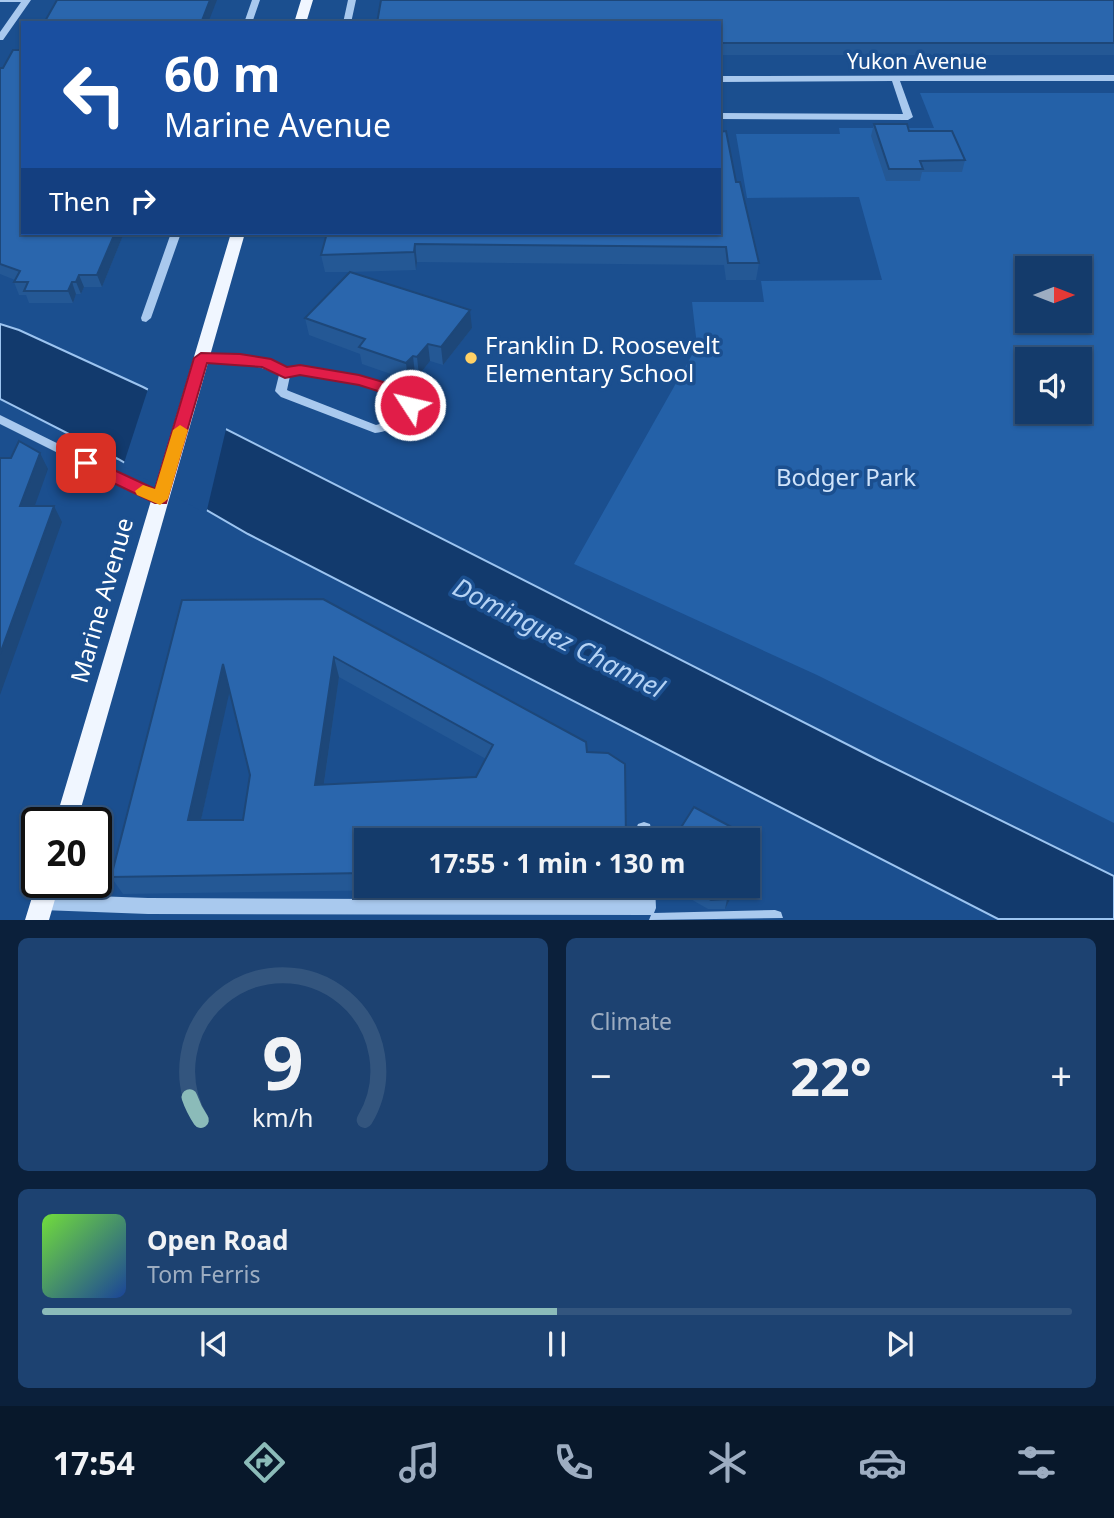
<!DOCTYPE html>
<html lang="en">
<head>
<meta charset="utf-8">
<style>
  body { margin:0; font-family:"Noto Sans",sans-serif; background:#1d4271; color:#f1f3f6; height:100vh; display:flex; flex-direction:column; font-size:26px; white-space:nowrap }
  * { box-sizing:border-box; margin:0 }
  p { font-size:23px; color:#9dadc1 }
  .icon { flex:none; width:38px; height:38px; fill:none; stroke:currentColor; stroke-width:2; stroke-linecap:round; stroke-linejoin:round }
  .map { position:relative; height:920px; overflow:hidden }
  .side { display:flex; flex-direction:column; gap:18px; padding:18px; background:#0b203b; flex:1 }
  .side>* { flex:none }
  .banner { position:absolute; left:21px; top:21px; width:700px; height:214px; border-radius:0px; box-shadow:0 2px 5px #0004,0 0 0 2px #33557e; background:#1a4fa0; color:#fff; overflow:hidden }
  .needle { width:46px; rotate:90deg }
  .fabs { position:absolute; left:1015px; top:256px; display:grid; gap:14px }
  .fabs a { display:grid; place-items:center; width:77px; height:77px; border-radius:0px; background:#143b6b; box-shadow:0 2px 5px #0004,0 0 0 2px #33557e; font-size:35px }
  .speed { position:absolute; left:21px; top:807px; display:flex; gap:14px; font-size:35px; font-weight:700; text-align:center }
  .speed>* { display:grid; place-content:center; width:91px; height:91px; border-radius:50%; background:#143b6b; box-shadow:0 2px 5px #0004,0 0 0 2px #33557e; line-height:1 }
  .speed .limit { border:4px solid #111; border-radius:10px; background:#fff; color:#111 }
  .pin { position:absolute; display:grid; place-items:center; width:60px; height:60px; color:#fff; margin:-30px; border-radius:14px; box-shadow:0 4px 10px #0006 }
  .me { position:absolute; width:77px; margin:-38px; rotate:305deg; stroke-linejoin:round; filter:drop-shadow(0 0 5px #0008) }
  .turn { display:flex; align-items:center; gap:24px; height:147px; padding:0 28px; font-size:32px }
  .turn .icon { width:91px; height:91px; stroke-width:2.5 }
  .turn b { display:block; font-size:49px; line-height:60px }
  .then { display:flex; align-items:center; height:66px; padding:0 28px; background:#0003; gap:14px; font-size:26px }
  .big { font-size:52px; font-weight:700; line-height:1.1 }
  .side .widget { flex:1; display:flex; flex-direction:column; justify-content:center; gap:10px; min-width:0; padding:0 24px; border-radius:10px; background:#1d4271 }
  .side .dial { align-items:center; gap:0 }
  .dial svg { height:182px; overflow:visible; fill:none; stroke:#33557e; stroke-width:7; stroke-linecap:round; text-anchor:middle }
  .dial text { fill:#f1f3f6; stroke:none }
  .song { display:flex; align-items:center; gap:21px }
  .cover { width:84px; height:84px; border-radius:10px; background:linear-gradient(135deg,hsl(100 70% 55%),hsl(220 70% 35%)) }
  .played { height:7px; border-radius:4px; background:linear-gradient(90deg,#8bbbb9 50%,#33557e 50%) }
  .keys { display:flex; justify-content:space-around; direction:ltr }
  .heat { display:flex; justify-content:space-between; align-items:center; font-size:38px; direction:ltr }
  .side .tiles { flex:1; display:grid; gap:18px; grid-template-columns:1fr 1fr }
  .widget:last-child { grid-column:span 2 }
  .trip { position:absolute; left:354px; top:828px; width:406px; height:70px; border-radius:0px; background:#143b6b; box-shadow:0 2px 5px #0004,0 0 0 2px #33557e; font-weight:700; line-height:70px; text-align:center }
  .menu { display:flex; height:112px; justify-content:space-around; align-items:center; background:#08182b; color:#9dadc1 }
  .menu .icon { width:49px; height:49px }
  .menu .selected { color:#8bbbb9 }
  .menu b { font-size:32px; color:#f1f3f6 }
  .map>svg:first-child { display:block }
  .green { fill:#2461a8; fill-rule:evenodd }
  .water { fill:#123a6d; stroke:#9cc4f0; stroke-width:2 }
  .pier { fill:#1b4f8f }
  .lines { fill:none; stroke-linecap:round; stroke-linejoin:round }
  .minor { fill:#a9c9ee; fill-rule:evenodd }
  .major { fill:#f0f6ff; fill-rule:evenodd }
  .wall { fill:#245895; fill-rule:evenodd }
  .shaded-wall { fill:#1d4779 }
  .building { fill:#2a66ad; stroke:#1d4779; stroke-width:2; fill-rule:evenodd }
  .route { fill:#e11d48; stroke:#92132f; stroke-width:2 }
  .slow { fill:#f59e0b }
  .poi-dot { fill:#ffd166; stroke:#1b4f8f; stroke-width:2.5 }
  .labels { text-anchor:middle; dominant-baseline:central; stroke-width:7; stroke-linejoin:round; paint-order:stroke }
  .far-street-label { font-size:21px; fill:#fff; stroke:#1b4f8f }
  .poi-label { font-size:24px; fill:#fff; stroke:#1b4f8f; text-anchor:start }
  .park-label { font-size:24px; fill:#cfe3fa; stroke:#1b4f8f }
  .street-label { font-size:24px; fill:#fff; stroke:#1b4f8f }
  .water-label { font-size:26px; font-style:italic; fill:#b5d3f5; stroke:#1b4f8f }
</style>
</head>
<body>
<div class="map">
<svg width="1114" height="920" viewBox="0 0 1114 920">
  <rect width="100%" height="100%" fill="#1b4f8f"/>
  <!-- green -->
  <path class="green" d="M920 93H1114V823L817 675 574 564 697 346 692 302H764L761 281 882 280 859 197 747 198 736 134H840L839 128H934ZM1027 268H1080V320H1027ZM1027 359H1080V411H1027Z"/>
  <!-- water -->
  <path class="water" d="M0 324 19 330 143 387 878 760 1114 876V919H998L248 534 118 459 0 399Z"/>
  <!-- pier -->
  <path class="pier" d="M149 386 227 425 206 514 123 466Z"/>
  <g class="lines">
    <!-- minor -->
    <path class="minor" d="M0 0H31L3 40H0V32L21 2H0Z
      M252 0H260L252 23H244Z
      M348 0H356L351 23H343Z
      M1114 75V81H900L913 117 908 120 719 119V113L903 114 892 81 719 82V76Z
      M171 233H181L151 318 146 322 142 321 141 318Z
      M201 354 240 355 269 360 286 369 300 366 359 376 410 391 416 399C410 418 395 431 375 433L281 397 275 391 279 375C248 359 228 367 197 361L195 358ZM300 374 359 384 402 397 404 400C400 412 389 423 376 425L289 391 287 390 290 376Z
      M0 415 164 496 166 499 164 502H156L0 424Z
      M644 822 650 824 653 840H637L636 829 638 824Z
      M639 886H655L656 908 654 913 775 910 781 912 783 918 649 920 651 915 148 914 42 910 36 908 34 902 36 896 42 894 148 898 639 900Z"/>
    <!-- major -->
    <path class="major" d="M301 0H313L306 23H294Z
      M231 233H245L77 822H55Z
      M37 881 60 882 49 920H25Z"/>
  </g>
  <!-- wall -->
  <path class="wall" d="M1114 0V55H719V23Z
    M0 68 23 233H124L102 287H84L81 294H76L73 303H29L26 295H19L14 282 15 280 0 274Z
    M874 124 909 131 965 160 962 172H922L920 181H886L871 136Z
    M736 182 759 263 756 280H726L724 265 417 262 416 270 350 272 472 328 443 365 430 361 419 375 415 374 408 380 362 364 360 354 309 335 305 318 350 272H325L321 255Z
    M182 600 586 742 366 840V886H626L625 897H541V888L123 894 111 877ZM339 677 486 759 476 777 324 784ZM229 691 250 775 243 820H201Z
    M668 886H737L725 909H708Z"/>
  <!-- shaded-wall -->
  <path class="shaded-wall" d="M210 0H217L208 23H201Z
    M115 233H124L102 287 97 275Z
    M415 244 417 262 416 270 414 252Z
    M79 275 84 287 81 294 76 282Z
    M72 282 76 294 73 303 68 291Z
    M470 310 472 328 443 365 441 347Z
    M428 344 430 361 419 375 417 357Z
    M413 356 415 374 408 380 406 363Z
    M40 453 48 469 29 522 20 506Z
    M54 506 62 522 0 695V654Z
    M334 657 339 677 321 804 315 785Z
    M223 664 231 685 197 838 188 820Z
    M735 886H737L725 909 727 899Z"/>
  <!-- building -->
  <path class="building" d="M57 0H210L201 23H44Z
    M381 0H1114V43H719V23H377Z
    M23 47V233H115L97 275H79L76 282H72L68 291H24L28 282H14L20 271 0 264V68H3L13 50H21Z
    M874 124H907L909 131H952L965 160 920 161 923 169H889Z
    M726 131 736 182H740L759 263H728L726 247 415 244 414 252 321 255 327 233H719V132Z
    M350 272 470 310 441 347 428 344 417 357 413 356 406 363 359 347 365 339 305 318Z
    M19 441 40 453 20 506H54L0 654V458H11Z
    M323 599 586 742 587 752 608 753 625 764 626 840H366V873L111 877 182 600ZM334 657 493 745 476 777 315 785ZM223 664 250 775 243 820H188Z
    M694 807 752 838 747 847V840H673Z
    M686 886H735L727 899 711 900Z"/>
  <!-- route -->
  <path class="route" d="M201 353 240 354 271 359 287 367 300 365 359 375 411 390 418 399 415 409H404L400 398 359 385 300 375 285 378 262 367 207 363 166 503H155L80 467 78 463 86 457 155 489 194 358Z"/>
  <!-- slow -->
  <path class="slow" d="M180 425 188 430 168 499 160 505 137 495 135 491 143 485 155 489 173 430Z"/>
  <!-- markers -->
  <circle class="poi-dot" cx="471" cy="358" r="7"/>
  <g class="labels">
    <!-- far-street labels -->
    <g class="far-street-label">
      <text x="917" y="61">Yukon Avenue</text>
    </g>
    <!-- poi labels -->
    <g class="poi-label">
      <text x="485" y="344">Franklin D. Roosevelt<tspan x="485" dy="28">Elementary School</tspan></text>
    </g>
    <!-- park labels -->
    <g class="park-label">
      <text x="846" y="476">Bodger Park</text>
    </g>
    <!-- street labels -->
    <g class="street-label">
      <text transform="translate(101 600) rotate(-74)">Marine Avenue</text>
    </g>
    <!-- water labels -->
    <g class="water-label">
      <text transform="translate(559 637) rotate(27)">Dominguez Channel</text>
    </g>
  </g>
</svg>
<div class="fabs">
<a><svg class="needle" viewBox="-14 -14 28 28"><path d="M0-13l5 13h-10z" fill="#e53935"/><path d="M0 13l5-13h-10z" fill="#9dadc1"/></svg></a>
<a><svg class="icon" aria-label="sound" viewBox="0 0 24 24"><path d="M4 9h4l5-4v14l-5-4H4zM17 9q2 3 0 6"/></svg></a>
</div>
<div class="speed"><div class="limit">20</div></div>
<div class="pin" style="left:86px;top:463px;background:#d93025"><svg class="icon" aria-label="arrive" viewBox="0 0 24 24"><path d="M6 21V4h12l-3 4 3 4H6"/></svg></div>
<svg class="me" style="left:410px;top:405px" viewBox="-20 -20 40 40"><circle r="17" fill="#e11d48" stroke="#fff" stroke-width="3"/><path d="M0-11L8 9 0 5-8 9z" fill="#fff"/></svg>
<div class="trip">17:55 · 1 min · 130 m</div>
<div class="banner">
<div class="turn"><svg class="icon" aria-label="left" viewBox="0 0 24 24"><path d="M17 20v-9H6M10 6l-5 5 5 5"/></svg><div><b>60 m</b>Marine Avenue</div></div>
<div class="then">Then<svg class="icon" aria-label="right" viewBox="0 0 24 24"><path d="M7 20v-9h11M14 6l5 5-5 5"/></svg></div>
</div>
</div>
<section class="side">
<div class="tiles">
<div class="widget dial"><svg viewBox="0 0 100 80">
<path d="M14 69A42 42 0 1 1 86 69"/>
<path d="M14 69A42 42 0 0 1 9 59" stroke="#8bbbb9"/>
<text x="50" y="56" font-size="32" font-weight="700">9</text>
<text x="50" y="72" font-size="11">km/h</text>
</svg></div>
<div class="widget"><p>Climate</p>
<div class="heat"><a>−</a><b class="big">22°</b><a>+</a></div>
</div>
<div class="widget">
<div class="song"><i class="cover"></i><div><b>Open Road</b><p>Tom Ferris</p></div></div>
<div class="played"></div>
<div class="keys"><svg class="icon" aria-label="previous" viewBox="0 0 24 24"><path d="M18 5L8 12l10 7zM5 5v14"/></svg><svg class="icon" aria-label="pause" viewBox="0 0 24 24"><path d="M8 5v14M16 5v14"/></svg><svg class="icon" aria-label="next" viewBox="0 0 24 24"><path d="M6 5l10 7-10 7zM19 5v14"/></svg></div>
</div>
</div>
</section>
<nav class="menu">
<b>17:54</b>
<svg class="icon selected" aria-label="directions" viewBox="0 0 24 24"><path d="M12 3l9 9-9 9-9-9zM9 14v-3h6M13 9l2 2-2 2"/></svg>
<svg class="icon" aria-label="music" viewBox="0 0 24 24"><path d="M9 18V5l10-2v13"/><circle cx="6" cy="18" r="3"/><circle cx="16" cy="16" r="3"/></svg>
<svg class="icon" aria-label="phone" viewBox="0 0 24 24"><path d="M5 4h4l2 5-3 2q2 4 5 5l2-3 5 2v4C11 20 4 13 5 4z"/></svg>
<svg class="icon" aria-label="climate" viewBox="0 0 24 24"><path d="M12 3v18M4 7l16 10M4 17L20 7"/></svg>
<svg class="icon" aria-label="car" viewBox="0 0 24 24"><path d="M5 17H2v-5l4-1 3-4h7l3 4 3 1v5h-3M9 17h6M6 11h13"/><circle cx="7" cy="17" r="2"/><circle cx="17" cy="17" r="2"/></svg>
<svg class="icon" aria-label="filters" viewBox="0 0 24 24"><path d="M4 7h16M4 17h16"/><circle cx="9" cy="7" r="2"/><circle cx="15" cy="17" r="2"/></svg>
</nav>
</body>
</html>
